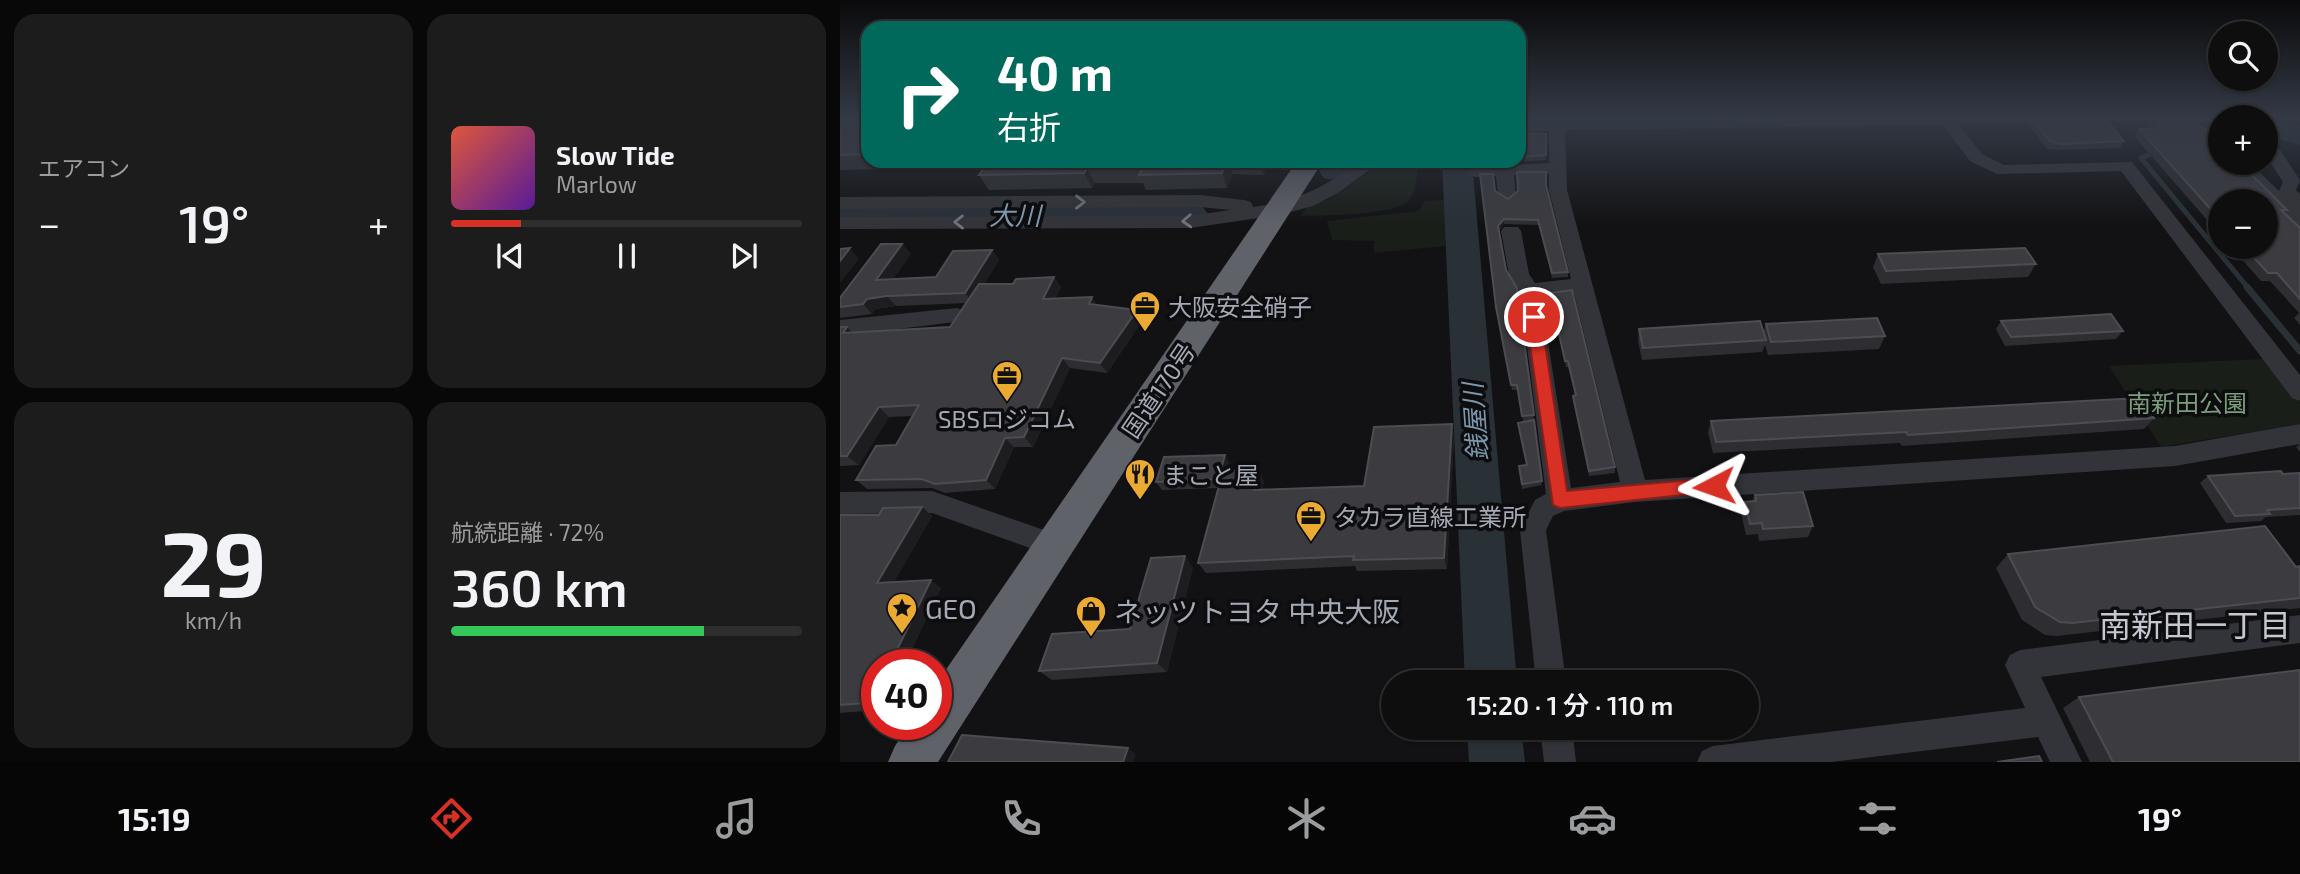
<!DOCTYPE html>
<html lang="ja">
<head>
<meta charset="utf-8">
<style>
  body { margin:0; font-family:"Exo 2","Noto Sans JP",sans-serif; background:#1c1c1d; color:#f1f3f6; height:100vh; display:flex; flex-direction:column; font-size:26px; white-space:nowrap }
  * { box-sizing:border-box; margin:0 }
  p { font-size:23px; color:#9b9c9e }
  .icon { flex:none; width:38px; height:38px; fill:none; stroke:currentColor; stroke-width:2; stroke-linecap:round; stroke-linejoin:round }
  .map { position:relative; flex:1; overflow:hidden }
  .details { display:flex; flex-direction:column; gap:14px; padding:14px; background:#080808; width:840px }
  .details>* { flex:none }
  .banner { position:absolute; left:21px; top:21px; width:665px; height:147px; border-radius:21px; box-shadow:0 2px 5px #0004,0 0 0 2px #2e2e2f; background:#00695c; color:#fff; overflow:hidden }
  .controls { position:absolute; left:1368px; top:21px; display:grid; gap:14px }
  .controls a { display:grid; place-items:center; width:70px; height:70px; border-radius:50%; background:#0e0e0f; box-shadow:0 2px 5px #0004,0 0 0 2px #2e2e2f; font-size:35px }
  .speed { position:absolute; left:21px; top:649px; display:flex; gap:14px; font-size:35px; font-weight:700; text-align:center }
  .speed>* { display:grid; place-content:center; width:91px; height:91px; border-radius:50%; background:#0e0e0f; box-shadow:0 2px 5px #0004,0 0 0 2px #2e2e2f; line-height:1 }
  .speed .limit { border:10px solid #d22; background:#fff; color:#111 }
  .pin { position:absolute; display:grid; place-items:center; width:60px; height:60px; color:#fff; margin:-30px; border:4px solid #fff; border-radius:50%; box-shadow:0 2px 7px #0007 }
  .me { position:absolute; width:77px; margin:-38px; rotate:266deg; stroke-linejoin:round; filter:drop-shadow(0 0 5px #0008) }
  .turn { display:flex; align-items:center; gap:24px; height:147px; padding:0 21px; font-size:32px }
  .turn .icon { width:91px; height:91px; stroke-width:2.5 }
  .turn b { display:block; font-size:49px; line-height:60px }
  .big { font-size:52px; font-weight:600; line-height:1.1 }
  .details .tile { flex:1; display:flex; flex-direction:column; justify-content:center; gap:10px; min-width:0; padding:0 24px; border-radius:21px; background:#1c1c1d }
  .details .dial { align-items:center; gap:0 }
  .dial b { font-size:91px; line-height:1 }
  .song { display:flex; align-items:center; gap:21px }
  .cover { width:84px; height:84px; border-radius:10px; background:linear-gradient(135deg,hsl(10 70% 55%),hsl(270 70% 35%)) }
  .played { height:7px; border-radius:4px; background:linear-gradient(90deg,#d93025 20%,#2e2e2f 20%) }
  .keys { display:flex; justify-content:space-around; direction:ltr }
  .heat { display:flex; justify-content:space-between; align-items:center; font-size:38px; direction:ltr }
  .charge { height:10px; border-radius:5px; background:linear-gradient(90deg,#34c759 72%,#2e2e2f 0) }
  .details .tiles { flex:1; display:grid; gap:14px; grid-template-columns:repeat(2,1fr) }
  .trip { position:absolute; left:541px; top:670px; width:378px; height:70px; border-radius:35px; background:#0e0e0f; box-shadow:0 2px 5px #0004,0 0 0 2px #2e2e2f; font-weight:600; line-height:70px; text-align:center }
  .tabs { display:flex; height:112px; justify-content:space-around; align-items:center; background:#060606; color:#9b9c9e }
  .tabs .icon { width:49px; height:49px }
  .tabs .active { color:#d93025 }
  .tabs b { font-size:32px; color:#f1f3f6 }
  main { display:flex; flex:1; min-height:0 }
  .map>svg:first-child { display:block }
  .green { fill:#191e19 }
  .lines { fill:none; stroke-linecap:round; stroke-linejoin:round }
  .stream-far1 { stroke:#293137; stroke-width:5 }
  .stream { stroke:#293137; stroke-width:7 }
  .river { fill:#293137; fill-rule:evenodd }
  .minor { fill:#333439; fill-rule:evenodd }
  .highway { fill:#606269; fill-rule:evenodd }
  .wall { fill:#2e2e32 }
  .shaded-wall { fill:#1d1d20 }
  .building { fill:#3b3b40; stroke:#4b4d52; stroke-width:2 }
  .oneway { stroke:#71747d }
  .route { fill:#d93025; stroke:#8d1f18; stroke-width:2 }
  .labels { text-anchor:middle; dominant-baseline:central; stroke-width:7; stroke-linejoin:round; paint-order:stroke }
  .poi-label { font-size:24px; fill:#a4a9b4; stroke:#0d0d0f; text-anchor:start }
  .street-label { font-size:24px; fill:#a4a9b4; stroke:#0d0d0f }
  .park-label { font-size:24px; fill:#7c9e7d; stroke:#0d0d0f }
  .water-label { font-size:26px; font-style:italic; fill:#7c97ae; stroke:#0d0d0f }
  .near-poi-label { font-size:28px; fill:#a4a9b4; stroke:#0d0d0f; text-anchor:start }
  .near-neighbourhood-label { font-size:32px; fill:#c5c8d0; stroke:#0d0d0f }
</style>
</head>
<body>
<main>
<section class="details">
<div class="tiles">
<div class="tile"><p>エアコン</p>
<div class="heat"><a>−</a><b class="big">19°</b><a>+</a></div>
</div>
<div class="tile">
<div class="song"><i class="cover"></i><div><b>Slow Tide</b><p>Marlow</p></div></div>
<div class="played"></div>
<div class="keys"><svg class="icon" aria-label="previous" viewBox="0 0 24 24"><path d="M18 5L8 12l10 7zM5 5v14"/></svg><svg class="icon" aria-label="pause" viewBox="0 0 24 24"><path d="M8 5v14M16 5v14"/></svg><svg class="icon" aria-label="next" viewBox="0 0 24 24"><path d="M6 5l10 7-10 7zM19 5v14"/></svg></div>
</div>
<div class="tile dial"><b>29</b><p>km/h</p></div>
<div class="tile"><p>航続距離 · 72%</p><b class="big">360 km</b><div class="charge"></div></div>
</div>
</section>
<div class="map">
<svg width="1460" height="762" viewBox="0 0 1460 762">
  <rect width="100%" height="100%" fill="#121214"/>
  <!-- green -->
  <path class="green" d="M545 161H579C577 173 577 189 570 199 557 216 484 215 461 216L466 208 491 198Z
    M607 200 605 246 534 253V241L492 240 487 221 579 211 584 201Z
    M1424 359 1460 403V424L1321 447 1269 366Z"/>
  <g class="lines">
    <!-- stream-far1 -->
    <path class="stream-far1" d="M1359 134 1381 125
      M1319 151 1301 158 1409 289"/>
    <!-- stream -->
    <path class="stream" d="M1407 287 1460 351"/>
    <!-- river -->
    <path class="river" d="M1426 118 1460 126V145L1426 135Z
      M489 161H524C514 176 501 182 484 178L479 171Z
      M602 161H632L677 682H625Z
      M0 203 351 204 363 207 368 214 363 221 351 224 0 223Z
      M627 728H681L685 762H629Z"/>
    <!-- minor -->
    <path class="minor" d="M881 118H1242L1234 123 1119 125 1142 154 1164 165 1292 162 1460 375V401L1452 398 1281 171 1157 174 1130 161 1103 125 725 130 727 190 805 480 1335 446 1460 424V444L1335 466 795 502 724 511 713 516 706 530 726 682H696L680 530 695 500 706 494 680 292 669 275 661 231 664 227H678L681 231 689 274 695 283 731 279 709 190V174L674 175 676 196 667 202 658 196 656 176 635 177 626 172 635 167 709 163V131H679V121ZM734 293 780 482 731 488 701 297Z
      M1351 118H1381V127L1353 121Z
      M1426 137 1432 138 1460 180 1456 190 1460 194V229L1453 227 1391 163H1410L1439 191 1443 182 1426 156Z
      M521 161H542L498 193 473 206 439 215 350 228 0 229V217L350 216 390 210 360 207 0 209V197L360 195 404 200 411 202 413 207C461 200 482 188 521 161Z
      M117 308 124 311 128 316 124 321 0 336V320Z
      M92 491 224 537 228 545 224 553 215 557 92 513 0 514V492Z
      M1460 615V643L1201 677 1242 762H1210L1198 737 991 762H857L862 751 873 746 1185 708 1165 665 1170 655 1180 650Z
      M700 728H732L736 762H704Z"/>
    <!-- highway -->
    <path class="highway" d="M457 161H483L98 762H48L55 746 69 724H96V684Z"/>
  </g>
  <!-- wall -->
  <path class="wall" d="M0 118H28V161H431L424 175 393 174 387 188 306 190 303 183H255L252 188 149 190 139 175 145 167 0 170Z
    M1302 118H1351L1447 210 1444 213 1460 228V325L1454 318 1459 313 1430 281H1421L1391 247H1426L1381 201V236L1294 136 1299 129 1312 128Z
    M1192 120 1284 141 1281 148 1219 150 1207 149 1189 126Z
    M679 133 706 134V160L642 164V161H679Z
    M1426 138 1434 156 1428 164 1418 163H1426Z
    M706 186 728 272V277L712 278 699 225 664 224 659 231 666 270 677 288 694 420 683 421 678 390H672L657 313 655 191 668 199Z
    M62 244 71 254 53 279 96 277 152 250 159 260 144 284H173L214 277 221 287 215 299 257 305 297 310 303 320 267 373 230 368 193 447H174L155 489 105 493 92 488 27 489 16 480 56 445 73 416 49 417 19 465 0 466V327L13 332 110 327 126 303 56 306 36 309 32 314 0 318V298Z
    M1038 254 1196 264 1188 277 1041 284 1033 267Z
    M710 293 775 467V473L749 476 733 401V396H735L728 367H726L710 298Z
    M1161 321 1283 331 1276 339 1165 346 1156 329Z
    M926 324 1045 336 1039 349 928 355 925 345 922 352 802 360 798 341 799 329 923 332Z
    M1314 418 1304 429 1062 446 1060 443 873 453 868 432 871 421Z
    M694 420 702 485 682 489 679 466 687 465 678 423Z
    M614 436 607 569 517 571 515 566 366 573 358 563 379 488 322 490 316 482 390 464 388 471 424 481 422 489 524 486Z
    M1460 444V452L1456 447Z
    M1460 473V515L1426 517 1421 521 1386 523 1360 483 1368 476Z
    M915 495 973 526 968 537 919 541 918 534 906 535 901 513 905 502 912 501Z
    M82 507 92 516 54 582 101 588 67 659 75 664 74 665H37V710L0 713V515H39Z
    M1168 554 1460 566V608L1217 636 1205 635 1182 620 1156 568Z
    M353 567 327 672 212 680 199 671 290 629Z
    M1239 697 1460 762H1250L1223 708Z"/>
  <!-- shaded-wall -->
  <path class="shaded-wall" d="M386 161H388L393 174 387 188 382 173Z
    M419 161H431L424 175Z
    M247 169 255 183 252 188 244 173Z
    M664 219V224L658 231V226Z
    M62 244 71 254 45 290 36 280Z
    M10 248 19 259 0 283V261Z
    M152 250 159 260 133 303 125 293Z
    M214 277 221 287 210 309 203 299Z
    M47 296 56 306 36 309 32 314 23 304 27 299Z
    M252 297 258 307 249 304Z
    M297 310 303 320 267 373 260 363Z
    M7 327 17 337 3 333Z
    M222 358 230 368 193 447 184 437Z
    M39 407 49 417 19 465 7 456Z
    M612 424 614 436 607 569 604 558Z
    M165 438 174 447 155 489 146 480Z
    M385 455 390 464 383 487 378 479Z
    M418 469 424 481 420 501 414 490Z
    M82 507 92 516 49 591 37 583Z
    M345 556 353 567 327 672 317 663Z
    M91 580 101 588 67 659 75 664 74 665H59L53 658Z
    M288 748 296 754 293 762H283Z"/>
  <!-- building -->
  <path class="building" d="M0 118H28V154L0 155Z
    M1236 118H1265L1284 141 1222 144 1211 142 1192 120Z
    M1314 118H1351L1381 143V163H1400L1447 210H1441L1460 228V299L1437 273H1428L1404 247H1426V201H1381V221L1299 129 1324 128Z
    M679 133 706 134V155L679 157Z
    M1426 138 1429 141 1434 156 1426 155Z
    M149 161H386L382 173 299 175 303 168 247 169 244 173 139 175Z
    M677 172H706V185L728 272 712 273 698 220 664 219 658 226 666 270 677 288 694 415 682 416 677 385H671L656 307 640 174H653L655 191 668 199 678 191Z
    M41 244H62L36 280 96 277 113 251 152 250 125 293 47 296 27 299 23 304 0 307V298Z
    M10 248 0 261V249Z
    M1185 248 1196 264 1046 271 1038 254Z
    M214 277 203 299 252 297 249 304 297 310 260 363 222 358 184 437 165 438 146 480 95 484 82 479 16 480 36 446 56 445 79 405 39 407 7 456H0V327H7L3 333 110 327 139 284H173L176 279Z
    M732 290 775 467 749 471 733 396 736 395 728 361H725L710 293Z
    M1271 314 1283 331 1171 337 1161 321Z
    M1037 318 1045 336 931 342 926 324Z
    M920 321 926 340 803 348 799 329Z
    M1300 398 1314 418 1068 435 1066 432 876 442 871 421Z
    M694 420 702 481 682 484 679 466 687 465 678 423Z
    M612 424 604 558 513 560 514 556 358 563 383 471 418 469 414 490 524 486 534 427Z
    M385 455 378 479 316 482 324 457Z
    M1441 471 1443 474 1460 473V508L1427 510 1430 514 1395 516 1368 476Z
    M963 492 973 526 923 529 922 523 910 524 905 502 916 501 915 495Z
    M82 507 37 583 91 580 53 658 63 657 59 665H37V702L0 705V515H39L43 508Z
    M1425 526 1456 567 1460 566V598L1232 623 1220 622 1195 607 1168 554Z
    M345 556 317 663 199 671 212 634 290 629 311 558Z
    M1460 670V762H1273L1239 697Z
    M122 735 288 748 283 762H108Z
    M1199 756 1202 762H1157Z"/>
  <!-- one-way arrows -->
  <defs><path id="oneway-chevron" d="M-2-3.5L2.5 0L-2 3.5" fill="none" stroke-width="1.6" stroke-linecap="round" stroke-linejoin="round" transform="scale(1.75)"/></defs>
  <g class="oneway">
    <use href="#oneway-chevron" transform="translate(240 202)"/>
    <use href="#oneway-chevron" transform="translate(347 221) rotate(177)"/>
    <use href="#oneway-chevron" transform="translate(119 222) rotate(180)"/>
  </g>
  <!-- sky -->
  <linearGradient id="sky" x2="0" y2="1"><stop stop-color="#0a0a0b"/><stop offset="0.52" stop-color="#333945"/><stop offset="1" stop-color="#333945" stop-opacity="0"/></linearGradient>
  <rect width="1460" height="225" fill="url(#sky)"/>
  <!-- route -->
  <path class="route" d="M694 312 701 317 727 491 874 478 880 480 883 486 880 491 720 508 713 505 686 317Z"/>
  <!-- icons -->
  <defs>
    <g id="office-pin" transform="scale(1.575)"><path d="M0 17L-7.5 6A9.5 9.5 0 1 1 7.5 6Z" fill="#ebab33" stroke="#0d0d0f"/><path d="M-6-3h4V-5.5h4V-3h4V5H-6ZM-1-4.5V-3h2v-1.5ZM-6 0V1H6V0Z" fill="#111"/></g>
    <g id="restaurant-pin" transform="scale(1.575)"><path d="M0 17L-7.5 6A9.5 9.5 0 1 1 7.5 6Z" fill="#ebab33" stroke="#0d0d0f"/><path d="M-5-6h1v4h1v-4h1v4h1v-4h1v5L-1.5 .5V6h-2V.5L-5-1ZM5-6V6H3V1.5H1.5Q1.5-4 5-6Z" fill="#111"/></g>
    <g id="sight-pin" transform="scale(1.575)"><path d="M0 17L-7.5 6A9.5 9.5 0 1 1 7.5 6Z" fill="#ebab33" stroke="#0d0d0f"/><path d="M0-6L1.8-2.2L6-1.7L2.9 1.2L3.7 5.4L0 3.3L-3.7 5.4L-2.9 1.2L-6-1.7L-1.8-2.2Z" fill="#111"/></g>
    <g id="shop-pin" transform="scale(1.575)"><path d="M0 17L-7.5 6A9.5 9.5 0 1 1 7.5 6Z" fill="#ebab33" stroke="#0d0d0f"/><path d="M-5-2.5h2.3a2.7 3.5 0 0 1 5.4 0H5L5.5 6h-11ZM-1.5-2.5h3a1.5 2.3 0 0 0-3 0Z" fill="#111"/></g>
  </defs>
  <g fill-rule="evenodd">
    <use href="#office-pin" x="305" y="306"/>
    <use href="#office-pin" x="167" y="376"/>
    <use href="#restaurant-pin" x="300" y="474"/>
    <use href="#office-pin" x="471" y="516"/>
    <use href="#sight-pin" x="62" y="608"/>
    <use href="#shop-pin" x="251" y="611"/>
  </g>
  <g class="labels">
    <!-- poi labels -->
    <g class="poi-label">
      <text x="328" y="306">大阪安全硝子</text>
      <text x="167" y="418" text-anchor="middle">SBSロジコム</text>
      <text x="323" y="474">まこと屋</text>
      <text x="494" y="516">タカラ直線工業所</text>
    </g>
    <!-- street labels -->
    <g class="street-label">
      <text transform="translate(318 390) rotate(-56)">国道170号</text>
    </g>
    <!-- park labels -->
    <g class="park-label">
      <text x="1347" y="402">南新田公園</text>
    </g>
    <!-- water labels -->
    <g class="water-label">
      <text x="175" y="214">大川</text>
      <text transform="translate(634 422) rotate(-94)">銭屋川</text>
    </g>
    <!-- near-poi labels -->
    <g class="near-poi-label">
      <text x="85" y="608">GEO</text>
      <text x="274" y="611">ネッツトヨタ 中央大阪</text>
    </g>
    <!-- near-neighbourhood labels -->
    <g class="near-neighbourhood-label">
      <text x="1355" y="624">南新田一丁目</text>
    </g>
  </g>
</svg>
<div class="controls">
<a><svg class="icon" aria-label="search" viewBox="0 0 24 24"><circle cx="10" cy="10" r="6"/><path d="M15 15l6 6"/></svg></a>
<a>+</a>
<a>−</a>
</div>
<div class="speed"><div class="limit">40</div></div>
<div class="pin" style="left:694px;top:317px;background:#d93025"><svg class="icon" aria-label="arrive" viewBox="0 0 24 24"><path d="M6 21V4h12l-3 4 3 4H6"/></svg></div>
<svg class="me" style="left:874px;top:486px" viewBox="-20 -20 40 40"><path d="M0-17L14 15 0 8-14 15z" fill="#d93025" stroke="#fff" stroke-width="4"/></svg>
<div class="trip">15:20 · 1 分 · 110 m</div>
<div class="banner">
<div class="turn"><svg class="icon" aria-label="right" viewBox="0 0 24 24"><path d="M7 20v-9h11M14 6l5 5-5 5"/></svg><div><b>40 m</b>右折</div></div>
</div>
</div>
</main>
<nav class="tabs">
<b>15:19</b>
<svg class="icon active" aria-label="directions" viewBox="0 0 24 24"><path d="M12 3l9 9-9 9-9-9zM9 14v-3h6M13 9l2 2-2 2"/></svg>
<svg class="icon" aria-label="music" viewBox="0 0 24 24"><path d="M9 18V5l10-2v13"/><circle cx="6" cy="18" r="3"/><circle cx="16" cy="16" r="3"/></svg>
<svg class="icon" aria-label="phone" viewBox="0 0 24 24"><path d="M5 4h4l2 5-3 2q2 4 5 5l2-3 5 2v4C11 20 4 13 5 4z"/></svg>
<svg class="icon" aria-label="climate" viewBox="0 0 24 24"><path d="M12 3v18M4 7l16 10M4 17L20 7"/></svg>
<svg class="icon" aria-label="car" viewBox="0 0 24 24"><path d="M5 17H2v-5l4-1 3-4h7l3 4 3 1v5h-3M9 17h6M6 11h13"/><circle cx="7" cy="17" r="2"/><circle cx="17" cy="17" r="2"/></svg>
<svg class="icon" aria-label="filters" viewBox="0 0 24 24"><path d="M4 7h16M4 17h16"/><circle cx="9" cy="7" r="2"/><circle cx="15" cy="17" r="2"/></svg>
<b>19°</b>
</nav>
</body>
</html>
